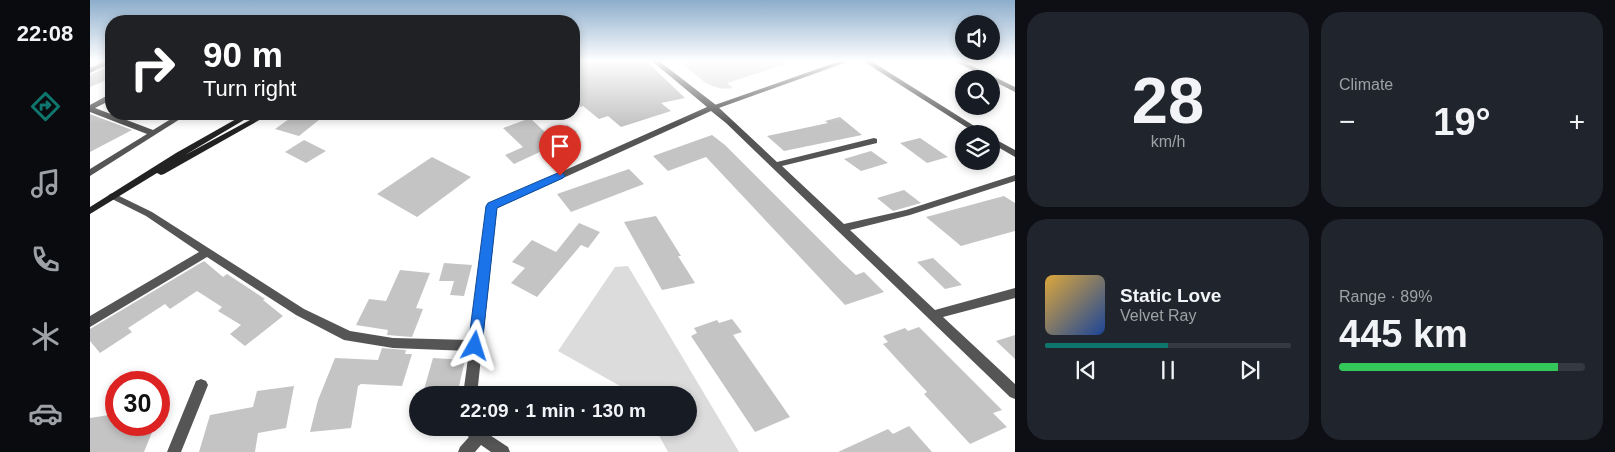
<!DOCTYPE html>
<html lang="en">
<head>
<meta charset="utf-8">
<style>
  body { margin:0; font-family:Helvetica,sans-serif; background:#20242c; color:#f1f3f6; height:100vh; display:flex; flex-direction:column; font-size:19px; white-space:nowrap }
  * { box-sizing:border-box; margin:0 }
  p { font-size:16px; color:#9ea1a6 }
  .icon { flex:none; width:28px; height:28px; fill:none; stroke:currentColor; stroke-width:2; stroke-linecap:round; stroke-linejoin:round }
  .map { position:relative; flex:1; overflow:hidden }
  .side { display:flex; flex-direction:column; gap:12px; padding:12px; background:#0d0f14; width:600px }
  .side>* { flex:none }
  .banner { position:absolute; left:15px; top:15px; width:475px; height:105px; border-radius:20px; box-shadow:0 2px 8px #0003; background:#202124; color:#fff; overflow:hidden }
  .tools { position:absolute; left:865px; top:15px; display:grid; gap:10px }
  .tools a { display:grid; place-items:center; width:45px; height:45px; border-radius:50%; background:#171b24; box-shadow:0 2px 8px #0003; font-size:25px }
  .speed { position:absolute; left:15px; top:371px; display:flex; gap:10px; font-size:25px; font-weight:700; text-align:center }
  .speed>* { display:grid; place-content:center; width:65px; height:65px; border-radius:50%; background:#171b24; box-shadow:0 2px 8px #0003; line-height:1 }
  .speed .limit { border:8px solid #d22; background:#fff; color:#111 }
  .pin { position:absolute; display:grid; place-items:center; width:42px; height:42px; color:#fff; margin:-51px -21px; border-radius:50% 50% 50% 0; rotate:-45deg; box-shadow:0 0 5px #0007 }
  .pin .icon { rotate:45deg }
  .me { position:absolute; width:55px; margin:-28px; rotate:6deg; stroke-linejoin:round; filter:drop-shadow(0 0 4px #0008) }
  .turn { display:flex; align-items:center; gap:18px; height:105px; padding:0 15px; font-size:22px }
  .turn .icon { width:65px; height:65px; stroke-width:2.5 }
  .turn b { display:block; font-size:35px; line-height:42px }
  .big { font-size:38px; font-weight:700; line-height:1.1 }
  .side .widget { flex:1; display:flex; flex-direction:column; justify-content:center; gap:8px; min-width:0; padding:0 18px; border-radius:20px; background:#20242c }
  .side .dial { align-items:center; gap:0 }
  .dial b { font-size:65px; line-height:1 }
  .song { display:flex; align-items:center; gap:15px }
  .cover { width:60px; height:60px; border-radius:8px; background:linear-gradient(135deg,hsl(40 70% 55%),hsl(220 70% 35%)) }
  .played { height:5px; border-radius:2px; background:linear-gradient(90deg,#0f766e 50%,#363941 50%) }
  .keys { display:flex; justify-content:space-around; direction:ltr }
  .heat { display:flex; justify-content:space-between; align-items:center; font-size:28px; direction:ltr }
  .charge { height:8px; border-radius:4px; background:linear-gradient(90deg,#34c759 89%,#363941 0) }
  .side .tiles { flex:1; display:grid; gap:12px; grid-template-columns:repeat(2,1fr) }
  .trip { position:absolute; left:319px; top:386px; width:288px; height:50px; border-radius:25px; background:#171b24; box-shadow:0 2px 8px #0003; font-weight:700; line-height:50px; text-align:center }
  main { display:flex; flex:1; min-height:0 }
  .tabs { display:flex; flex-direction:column; width:90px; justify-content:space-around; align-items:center; background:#090b0e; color:#9ea1a6 }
  .tabs .icon { width:35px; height:35px }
  .tabs .active { color:#0f766e }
  .tabs b { font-size:22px; color:#f1f3f6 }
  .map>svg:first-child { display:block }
  .green { fill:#dcdcdc }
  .building { fill:#c4c4c4 }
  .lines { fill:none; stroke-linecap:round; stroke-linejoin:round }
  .minor { fill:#555; fill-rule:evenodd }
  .tertiary { fill:#555; fill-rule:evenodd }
  .secondary { fill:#222; fill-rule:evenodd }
  .route { fill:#1a73e8; stroke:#114b97 }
</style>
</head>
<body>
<main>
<nav class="tabs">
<b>22:08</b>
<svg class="icon active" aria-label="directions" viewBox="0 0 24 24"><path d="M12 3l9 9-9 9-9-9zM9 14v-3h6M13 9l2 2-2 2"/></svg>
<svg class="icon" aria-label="music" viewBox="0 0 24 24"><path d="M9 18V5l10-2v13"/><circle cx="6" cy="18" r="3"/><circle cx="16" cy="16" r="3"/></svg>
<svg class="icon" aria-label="phone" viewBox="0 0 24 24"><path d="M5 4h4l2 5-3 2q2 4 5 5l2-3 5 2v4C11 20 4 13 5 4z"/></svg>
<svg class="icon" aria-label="climate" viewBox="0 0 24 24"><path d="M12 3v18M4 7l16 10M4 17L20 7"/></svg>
<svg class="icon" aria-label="car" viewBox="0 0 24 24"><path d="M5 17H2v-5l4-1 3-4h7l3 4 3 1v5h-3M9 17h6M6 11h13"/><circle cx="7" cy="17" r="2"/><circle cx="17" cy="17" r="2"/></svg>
</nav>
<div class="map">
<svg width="925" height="452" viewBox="0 0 925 452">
  <rect width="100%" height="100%" fill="#fff"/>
  <!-- green -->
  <path class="green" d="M590 61H706L637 83 643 88C619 92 607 75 590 61Z
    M538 266 649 452H578L565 428H598V395H546L468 351 525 267Z"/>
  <!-- building -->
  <path class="building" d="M484 61H556L595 98 571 103 581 111 531 127 518 116 509 119 493 106 484 109Z
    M21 65V78L0 87V75Z
    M0 114 42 130 0 152Z
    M206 114 230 119 209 136 185 129Z
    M750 117 772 135 694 151 677 136 738 123 735 121Z
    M440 118 458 135 477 125 487 132 450 150 452 151 424 164 415 155 433 147 413 128Z
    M622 135 635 145 753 263 766 275 774 272 794 292 755 305 616 157 578 171 563 156Z
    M830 138 858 157 837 163 810 143Z
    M214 140 236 151 216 163 195 152Z
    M781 151 798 163 771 171 754 159Z
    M342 157 381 177 327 217 287 194Z
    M539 169 554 184 481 212 467 194Z
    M814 190 831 203 803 211 787 198Z
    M914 196 925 203V231L885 242 871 246 836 217Z
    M566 216 591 256H588L605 283 572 290 534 222Z
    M489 223 510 232 498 248 491 245 447 297 421 283 435 268 422 262 442 240 466 252Z
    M843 258 872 285 855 289 827 262Z
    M114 261 133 277 137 274 175 299 173 300 193 316 155 346 140 334 151 325 128 311 132 307 107 291 80 309 75 304 38 328 42 332 10 353 0 341V329Z
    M354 263 382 265 374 296 360 295 364 281H349Z
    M310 270 340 273 326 308 333 309 322 337 297 335 298 330 266 325 279 299 296 301Z
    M642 319 652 332 643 335 700 417 665 432 601 336 607 333 604 328 627 320 629 323Z
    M829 327 912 410 903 413 917 427 880 444 834 394 837 392 793 344 798 342 793 336 815 328 818 331Z
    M925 335V359L906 341Z
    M292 348 316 350 315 354H322L312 386 271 384 268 386 261 428 220 432 228 400 245 358 288 360Z
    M343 358 375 360 367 395 333 393Z
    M204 386 196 428 168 433 165 452H109L120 415 163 407 167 391Z
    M26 414V425H65L54 452H0V418Z
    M819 426 842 452H748L798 429 803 434Z"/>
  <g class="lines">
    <!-- minor -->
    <path class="minor" d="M15 61H21V63L0 73V68Z
      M562 61H569L626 105 687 162 784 138 787 139V143L692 166 754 224 816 210 925 175V181L820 215 760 230 845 310 925 288V298L853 317 925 384V399L920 397 636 123 621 111 407 208 387 395H373L379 351 303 348 254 340 206 315 117 257 0 327V316L109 252 56 216 20 198 18 196 20 194 23 193 62 212 214 309 260 331 303 338 380 340 399 204 617 107Z
      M864 61H872L925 87V92Z
      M18 95H21V100L5 108 63 130 89 114H98L0 176V169L57 134 0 112V105Z
      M111 379 116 381 118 385 91 452H77L106 381Z
      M371 428H389L418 447 420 452H401L391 445 385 452H368L370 447 379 437 373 433Z"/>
    <!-- tertiary -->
    <path class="tertiary" d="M750 61H760L626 109H620L619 107Z
      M773 61H781L897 134H887Z
      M901 137 925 150V157L901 143Z"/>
    <!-- secondary -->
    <path class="secondary" d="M155 114H164L95 155 171 114H180L74 174 71 175 67 173 0 214V207L86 153Z"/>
  </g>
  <!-- sky -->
  <linearGradient id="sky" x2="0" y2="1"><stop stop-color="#8cadcc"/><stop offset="0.49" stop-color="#fff"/><stop offset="1" stop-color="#fff" stop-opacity="0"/></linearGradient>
  <rect width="925" height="124" fill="url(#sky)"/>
  <!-- route -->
  <path class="route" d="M470 172 473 173 475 176 473 178 407 208 392 346 390 351 385 352 380 351 378 346 396 206 398 203Z"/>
</svg>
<div class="tools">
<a><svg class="icon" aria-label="sound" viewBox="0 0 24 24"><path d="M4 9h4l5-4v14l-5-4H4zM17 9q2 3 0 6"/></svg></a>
<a><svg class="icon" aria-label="search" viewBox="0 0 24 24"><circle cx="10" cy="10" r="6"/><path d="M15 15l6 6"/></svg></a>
<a><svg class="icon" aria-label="layers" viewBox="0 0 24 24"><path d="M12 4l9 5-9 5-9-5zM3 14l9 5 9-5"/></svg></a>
</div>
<div class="speed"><div class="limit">30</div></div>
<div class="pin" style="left:470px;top:176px;background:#d93025"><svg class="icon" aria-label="arrive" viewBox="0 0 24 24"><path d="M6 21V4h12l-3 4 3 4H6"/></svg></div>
<svg class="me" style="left:385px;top:346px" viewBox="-20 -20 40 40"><path d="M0-17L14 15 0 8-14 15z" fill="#1a73e8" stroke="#fff" stroke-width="4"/></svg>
<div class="trip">22:09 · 1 min · 130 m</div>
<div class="banner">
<div class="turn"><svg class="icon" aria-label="right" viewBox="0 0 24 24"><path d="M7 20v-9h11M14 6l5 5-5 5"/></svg><div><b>90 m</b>Turn right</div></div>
</div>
</div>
<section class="side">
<div class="tiles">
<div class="widget dial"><b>28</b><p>km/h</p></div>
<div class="widget"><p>Climate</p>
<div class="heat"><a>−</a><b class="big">19°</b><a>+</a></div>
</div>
<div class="widget">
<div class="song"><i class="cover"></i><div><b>Static Love</b><p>Velvet Ray</p></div></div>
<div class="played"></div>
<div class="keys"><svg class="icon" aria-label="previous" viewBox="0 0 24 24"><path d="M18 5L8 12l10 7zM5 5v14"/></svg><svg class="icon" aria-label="pause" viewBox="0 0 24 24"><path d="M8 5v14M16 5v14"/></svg><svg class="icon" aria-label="next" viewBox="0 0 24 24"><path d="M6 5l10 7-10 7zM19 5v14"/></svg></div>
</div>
<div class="widget"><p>Range · 89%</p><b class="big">445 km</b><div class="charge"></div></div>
</div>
</section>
</main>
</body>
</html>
